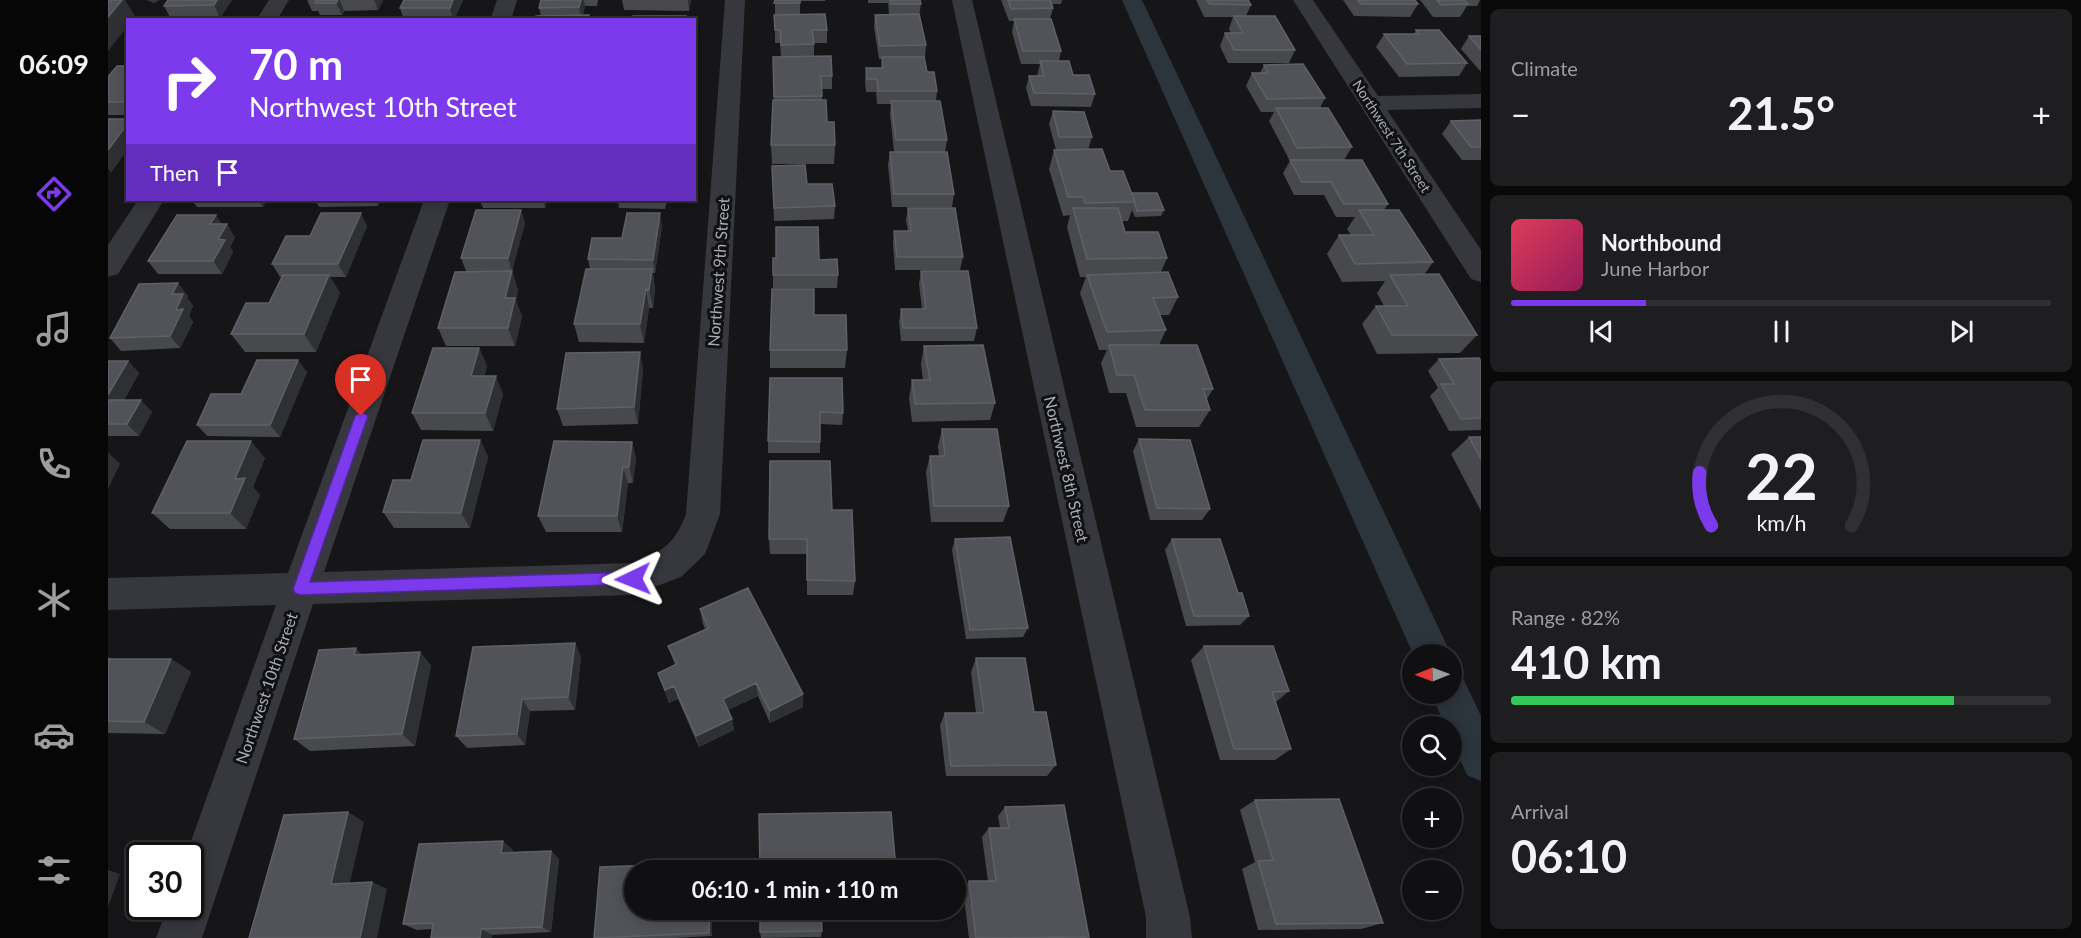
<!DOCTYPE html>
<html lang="en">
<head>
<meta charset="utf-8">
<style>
  body { margin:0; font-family:Lato,sans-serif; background:#1e1e20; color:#f1f3f6; height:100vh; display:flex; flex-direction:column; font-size:22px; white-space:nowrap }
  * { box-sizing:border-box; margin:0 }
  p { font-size:20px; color:#9c9d9f }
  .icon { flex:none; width:33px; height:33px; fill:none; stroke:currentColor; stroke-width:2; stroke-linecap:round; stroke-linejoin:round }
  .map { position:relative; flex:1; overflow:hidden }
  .sheet { display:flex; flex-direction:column; gap:9px; padding:9px; background:#09090a; width:600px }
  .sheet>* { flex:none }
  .top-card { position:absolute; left:18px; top:18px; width:570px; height:183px; border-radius:0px; box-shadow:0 3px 15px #0003,0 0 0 2px #303032; background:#7c3aed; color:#fff; overflow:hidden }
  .needle { width:39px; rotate:269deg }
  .fabs { position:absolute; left:1294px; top:644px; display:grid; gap:12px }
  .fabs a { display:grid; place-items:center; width:60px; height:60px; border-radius:50%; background:#101012; box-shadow:0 3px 15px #0003,0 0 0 2px #303032; font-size:30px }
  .speed { position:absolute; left:18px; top:842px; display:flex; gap:12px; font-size:30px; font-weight:700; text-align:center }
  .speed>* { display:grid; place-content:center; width:78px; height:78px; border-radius:50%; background:#101012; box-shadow:0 3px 15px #0003,0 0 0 2px #303032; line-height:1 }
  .speed .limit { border:3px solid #111; border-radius:9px; background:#fff; color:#111 }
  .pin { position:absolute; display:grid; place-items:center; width:51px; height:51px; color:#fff; margin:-62px -26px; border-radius:50% 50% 50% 0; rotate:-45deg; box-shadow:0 0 6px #0007 }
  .pin .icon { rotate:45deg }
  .me { position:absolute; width:66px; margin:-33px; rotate:268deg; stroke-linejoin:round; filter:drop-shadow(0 0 4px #0008) }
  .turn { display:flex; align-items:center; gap:21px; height:126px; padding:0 24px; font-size:27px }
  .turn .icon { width:78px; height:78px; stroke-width:2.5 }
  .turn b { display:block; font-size:42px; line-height:51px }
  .then { display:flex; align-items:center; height:57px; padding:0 24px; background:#0003; gap:12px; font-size:22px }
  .big { font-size:45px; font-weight:700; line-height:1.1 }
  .sheet .tile { flex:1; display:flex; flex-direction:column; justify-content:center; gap:9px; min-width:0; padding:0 21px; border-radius:9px; background:#1e1e20 }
  .sheet .dial { align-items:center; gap:0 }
  .dial svg { height:156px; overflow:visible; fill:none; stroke:#303032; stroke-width:7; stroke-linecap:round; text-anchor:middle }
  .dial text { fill:#f1f3f6; stroke:none }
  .song { display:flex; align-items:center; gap:18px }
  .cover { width:72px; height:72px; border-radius:9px; background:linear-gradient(135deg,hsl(350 70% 55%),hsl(330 70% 35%)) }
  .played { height:6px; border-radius:3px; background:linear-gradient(90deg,#7c3aed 25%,#303032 25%) }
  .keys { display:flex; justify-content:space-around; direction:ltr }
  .heat { display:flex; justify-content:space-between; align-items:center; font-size:33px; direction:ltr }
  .charge { height:9px; border-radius:4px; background:linear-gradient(90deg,#34c759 82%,#303032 0) }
  .trip { position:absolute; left:516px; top:860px; width:342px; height:60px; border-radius:30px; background:#101012; box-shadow:0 3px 15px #0003,0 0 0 2px #303032; font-weight:700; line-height:60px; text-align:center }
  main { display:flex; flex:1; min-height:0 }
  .dock { display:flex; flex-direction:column; width:108px; justify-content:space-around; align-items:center; background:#060607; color:#9c9d9f }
  .dock .icon { width:42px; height:42px }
  .dock .selected { color:#7c3aed }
  .dock b { font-size:27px; color:#f1f3f6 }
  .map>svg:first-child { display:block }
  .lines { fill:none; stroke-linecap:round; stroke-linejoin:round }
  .canal { fill:#2c353c; fill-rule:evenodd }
  .service { fill:#37383d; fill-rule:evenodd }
  .minor { fill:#37383d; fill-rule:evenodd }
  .wall { fill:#47494d }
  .shaded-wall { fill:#2f3033 }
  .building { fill:#525359; stroke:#5f6168; stroke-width:1.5 }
  .route { fill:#7c3aed; stroke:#51269a; stroke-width:1.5 }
  .labels { text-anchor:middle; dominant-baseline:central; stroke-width:6; stroke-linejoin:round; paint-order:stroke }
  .far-street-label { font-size:14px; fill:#a8adb8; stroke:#111113 }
  .street-label { font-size:16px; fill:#a8adb8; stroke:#111113 }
</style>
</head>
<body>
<main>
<nav class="dock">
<b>06:09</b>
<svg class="icon selected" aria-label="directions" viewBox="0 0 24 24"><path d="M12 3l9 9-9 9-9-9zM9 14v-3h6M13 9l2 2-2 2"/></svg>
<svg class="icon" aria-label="music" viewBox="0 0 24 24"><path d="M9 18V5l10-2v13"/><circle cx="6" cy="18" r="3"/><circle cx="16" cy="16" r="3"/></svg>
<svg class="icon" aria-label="phone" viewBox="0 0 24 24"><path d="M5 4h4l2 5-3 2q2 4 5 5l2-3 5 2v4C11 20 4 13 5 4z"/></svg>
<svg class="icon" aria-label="climate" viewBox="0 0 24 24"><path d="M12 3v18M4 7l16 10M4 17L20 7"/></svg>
<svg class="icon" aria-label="car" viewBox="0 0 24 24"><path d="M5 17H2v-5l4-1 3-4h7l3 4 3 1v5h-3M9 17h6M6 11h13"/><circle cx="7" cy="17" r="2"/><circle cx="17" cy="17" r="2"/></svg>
<svg class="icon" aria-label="filters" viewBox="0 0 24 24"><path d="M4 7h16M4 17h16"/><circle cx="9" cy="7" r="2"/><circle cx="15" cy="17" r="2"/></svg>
</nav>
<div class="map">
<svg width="1373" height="938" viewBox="0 0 1373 938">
  <rect width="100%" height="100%" fill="#161618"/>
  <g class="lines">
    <!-- canal -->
    <path class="canal" d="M1014 0H1034L1343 654H1305Z
      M1344 675 1356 680 1373 716V781L1359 775 1344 742V726H1337L1323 693H1344Z"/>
    <!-- service -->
    <path class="service" d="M38 0H52L46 3Z"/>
    <!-- minor -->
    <path class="minor" d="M161 0H181L169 20H148Z
      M389 0H409L403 20H382Z
      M617 0H637L612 514 597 554 573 577 525 595 205 604 94 938H48L60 906H82V855H78L168 605 0 610V578L180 573 316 200H342L216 572 525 563C554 552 567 544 578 514Z
      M844 0H864L1082 917 1084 938H1038V917Z
      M1185 0H1205L1270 96 1373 94V108L1279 110 1373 250V282L1363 279Z
      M30 200H56L10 274 0 277V245Z"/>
  </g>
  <!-- wall -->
  <path class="wall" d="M124 0 112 18 63 19 56 6Z
    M199 0H275L270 10 236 11 234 15H212L210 11H204Z
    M296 0H355L346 20H288L295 17 292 8Z
    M433 0H490L489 6H477L475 15H481V20H427L433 16 431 8Z
    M514 0H583L581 11 516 10Z
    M667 0H717V1H692V14L719 30V43H706V57L724 76V89H714V100L719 122 727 145 726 164H664L663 145 666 100 665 57H673L672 43H667Z
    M760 0H812L813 4 811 16 818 45 817 58H816L819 72 829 91 828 101 839 140 837 152 846 194 844 207H784L780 165 782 152H786L782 114 783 104H769L768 92H758L757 81 758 68H773L774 59H771L766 27 767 15 781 14 780 3H760Z
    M893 0H954L953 4H944L945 8 942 19 953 51 951 61 987 94 983 107 923 106 918 88 921 76H929L932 64H913L904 32 906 21H901Z
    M1088 0H1140L1143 5 1138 16 1187 50 1181 63H1120L1112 46 1117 33H1123L1121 29 1125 17H1096Z
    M1235 0H1307L1310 4 1302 17 1246 16Z
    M1312 0H1372L1369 6H1359L1352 17H1325Z
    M1308 30 1359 63 1351 76 1291 77 1268 47 1276 34H1306Z
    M1361 36H1373V72L1353 49Z
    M1156 65 1217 98 1212 108 1244 147 1236 160 1280 204 1276 210 1325 262 1316 275 1369 335 1352 353 1269 354 1254 324 1268 306H1276L1269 293 1277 281 1234 282 1219 254 1231 235H1243L1239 229 1247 217H1228L1216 195H1186L1175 173 1182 161 1161 121 1166 112H1153L1138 86 1144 73H1152Z
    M20 66V115H0V77Z
    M945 111 984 137 980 150 1024 193 1056 210 1053 216 1027 217 1024 210 1020 221H1014L1017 232 1059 258 1053 272 1070 297 1061 315H1052L1058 330 1051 345 1105 389 1099 399 1102 410 1091 427H1028L1018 393H1001L993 363 999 350H991L972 293 978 277H972L959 227 962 215 955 216 941 169 946 150H948L941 124Z
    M1373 120V160H1354L1334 134 1343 121Z
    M664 166 699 184 727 206 726 219 666 221Z
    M84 200H159L155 207H89Z
    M207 200H273L270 206 211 207Z
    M372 200H439L437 208H375Z
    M510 200H559L557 209 511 208Z
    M800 208 855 257 852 270H787L785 244 786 231H800L798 220Z
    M413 210 417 223 404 271H358L353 258Z
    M114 224 127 237 122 247 125 252 114 274H50L40 261Z
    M259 226 238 277H222L232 293 208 352H137L123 334 161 303 174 277H172L164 264 202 236Z
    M554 226 547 273H545L547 288 545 308H541L536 343 471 342 466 324 482 269 480 259 514 238Z
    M665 258 711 260 730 275 729 288H665Z
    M404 271 410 290 408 300 414 317 407 346H338L330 328Z
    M813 271 869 328 866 341H793L791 322 793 309H814L811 284Z
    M80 296 79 298 85 306 81 316 85 322 72 348 13 351 2 338Z
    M816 346 887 403 882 420 804 422 801 398 804 380H815L813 364Z
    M371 348 379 366 376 376 395 394 385 431 313 430 304 413Z
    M662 350H739L737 368H662Z
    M532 352 535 370 530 424 455 426 449 409Z
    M1331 359 1373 361V430L1341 431 1322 396 1330 388 1320 371Z
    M0 361H20L31 373 16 400H33L44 412 31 436H0Z
    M199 372 172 437 99 436 89 425 133 394Z
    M662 378 735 413 734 425 712 424V453H660V441Z
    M834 429 901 506 895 522H823L818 472 822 456H831L830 446Z
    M1361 437H1373V511L1343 454Z
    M1031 439 1102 509 1094 520H1042L1025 451Z
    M372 440 380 457 362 528H286L275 512 303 480Z
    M524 442 528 459 525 483H520L514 532H438L430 516Z
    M157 458 145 487 152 495 138 529H62L44 513Z
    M724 510 747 581 745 595H699V554H662L661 539Z
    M847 539 920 628 915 637 858 639 844 550Z
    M1064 539 1130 593 1141 616 1132 625 1078 626 1057 550Z
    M592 609 695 707 662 723 650 696 620 710 624 719 626 730 591 747 570 699 561 703 550 673 567 665 560 646 597 629 595 624Z
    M467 643 473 657 467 710 422 711 417 745 359 748 348 736Z
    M1096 646 1181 691 1168 702 1183 749 1167 760H1112L1083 660Z
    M254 654 323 665 307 746 202 751 186 739Z
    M0 657 3 659H63L83 672 57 734 0 733Z
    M868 658 926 712 948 765 939 776H838L832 725 837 713H868L863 672Z
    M1147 800 1275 923 1253 929 1150 930 1134 869 1147 862 1132 810Z
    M897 807 981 937 978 938H861L855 889 861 881H880L874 837 881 828H892L890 816Z
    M405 850V852L443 851 451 859 443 932 384 935V938H323L324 929 309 930 295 924Z
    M602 863 604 870H526V909H604V936L568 938H486L492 867Z
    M652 909H787L713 912 714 931 713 937 653 938 652 932Z"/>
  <!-- shaded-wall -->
  <path class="shaded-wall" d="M14 0H17L27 16 25 20H20V26L0 51V17Z
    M109 0H124L112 18 106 5Z
    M230 0H232L236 11 234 15 228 3Z
    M266 0H275L270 10Z
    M345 0H355L346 20H345L342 8Z
    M473 0H476L477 6 474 20 471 7Z
    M580 0H583L581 11Z
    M20 123V149L3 173 0 169V150Z
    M150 200H159L155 207Z
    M267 200H273L270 206Z
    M435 200H439L437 208Z
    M413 210 417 223 404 271 400 258Z
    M253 213 259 226 238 277 230 264Z
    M552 213 554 226 547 273 545 260Z
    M108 215 116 228 102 224Z
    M119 224 127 237 122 247 125 252 114 274 105 261 110 239Z
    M544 269 547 288 545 308 541 290Z
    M404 271 410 290 408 300 414 317 407 346 400 328 397 298Z
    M221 275 232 293 208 352 196 334Z
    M70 283 80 296 79 298 85 306 81 316 85 322 72 348 62 336 68 310 64 294Z
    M538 289 541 308 536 343 532 324Z
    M371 348 379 366 371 393 363 376Z
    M532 352 535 370 530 424 526 407Z
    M190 360 199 372 172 437 162 425Z
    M20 361 31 373 9 412 0 402V395Z
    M388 376 395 394 385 431 377 413Z
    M33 400 44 412 31 436 19 424Z
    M372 440 380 457 362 528 353 513Z
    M143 441 157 458 145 487 152 495 138 529 122 513 127 479Z
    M524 442 528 459 525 483 521 467Z
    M0 452 12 464 0 489Z
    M515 467 520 483 514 532 509 516Z
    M467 643 473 657 467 710 460 697Z
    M248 648 261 662 246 655Z
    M312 652 323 665 307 746 294 734Z
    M63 659 83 672 57 734 36 722Z
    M648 683 650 696 617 711 615 699Z
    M566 686 570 699 561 703 557 690Z
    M695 694V707L662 723V711Z
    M414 699 422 711 417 745 409 734Z
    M624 719 626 730 591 747 588 736Z
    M240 812 256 822 240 891 223 884Z
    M395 841 405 850 403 861 393 853Z
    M443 851 451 859 443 932 434 927Z
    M0 870 12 874 0 907Z
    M264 882 279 889 269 938H252Z
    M602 909H604V936L601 933Z
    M373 929 384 935V938H372Z"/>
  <!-- building -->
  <path class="building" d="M0 0H14L0 17Z
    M60 0H109L106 5 56 6Z
    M208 0H230L228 3H207Z
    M296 0H345L342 8H292Z
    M433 0H473L471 7 431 8Z
    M667 0H692V3H666Z
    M782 0H812L813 4H783Z
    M900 0H942L945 8 903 9Z
    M1099 0H1140L1143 5 1101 4Z
    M1250 0H1307L1310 4H1253Z
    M1329 0H1356L1360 4 1333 5Z
    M717 14 719 30H704L706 44 673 45 672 30H667L666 15Z
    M811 14 818 45 772 46 767 15Z
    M481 15 480 20H427L428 16Z
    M525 16H578L577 20H525Z
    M1126 16H1167L1187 50H1126L1117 33H1135Z
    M214 17 213 20H184L185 18Z
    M289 17H339L337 20H288Z
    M906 19H943L953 51H915Z
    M1308 30H1331L1359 63 1299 64 1276 34H1311Z
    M1361 36H1373V50Z
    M723 56 724 76H713L714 96 666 97 665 57Z
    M774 57H816L819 72H826L829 91H770L769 79H759L758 68H775Z
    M932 61H961L965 75H981L987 94 926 93 921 76H936Z
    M1195 64 1217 98 1159 99 1144 73H1160L1156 65Z
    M9 66H20V102H0V77Z
    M665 100H718L719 122H726L727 145H663Z
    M783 101H832L839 140H788Z
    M1168 108H1220L1244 147 1189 148Z
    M945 111 976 112 984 137H951Z
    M0 119H20V123L0 150Z
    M1373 120V147H1363L1343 121Z
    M994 149 1002 171H1015L1027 202 977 203 975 197H960L946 150Z
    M782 152H839L846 194H786Z
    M1182 160H1254L1280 204H1236L1223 182H1194Z
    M697 165 699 184H724L727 206 666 208 664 166Z
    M1024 193H1049L1056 210 1029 211Z
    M800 208H847L855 257H789L786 231H803Z
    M965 208H1010L1017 232H1050L1059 258 979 259Z
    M368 210H413L400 258H353Z
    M1251 210H1291L1325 262 1247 264 1231 235H1266Z
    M213 213H253L230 264H164L178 236H202Z
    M519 213H552L545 260 480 259 484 238H514Z
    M69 215H108L102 224H119L110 239 117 240 105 261H40Z
    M668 227H710L711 260 729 259 730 275H665V258H668Z
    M478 269H544L541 290 538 289 532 324H466Z
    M404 271 397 298H407L400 328H330L347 272Z
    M813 271H860L869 328H795L793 309H818Z
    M1060 272 1070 297 1045 298 1058 330 999 332 979 275Z
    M1331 274 1369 335H1284L1268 306H1300L1282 275Z
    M175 275H221L196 334H123L138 303H161Z
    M70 283 64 294H75L68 310 75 309 62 336 2 338 31 284Z
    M664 289H706V315H738L739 350H662Z
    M875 345 887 403 807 404 804 380H822L816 346Z
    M1001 345H1089L1105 389H1095L1102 410H1037L1026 375H1009Z
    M325 348H371L363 376H388L377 413H304Z
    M532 352 526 407 449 409 458 353Z
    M1371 358 1373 361V418L1353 419 1333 384H1346L1331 359Z
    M149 360H190L162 425H89L103 394H133Z
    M0 361H20L0 395Z
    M662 378H734L735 413 712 412V442L660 441Z
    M0 400H33L19 424H0Z
    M834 429H889L901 506H826L822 456H837Z
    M1361 437H1373V459Z
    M1031 439 1082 440 1102 509 1049 508Z
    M315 440H372L353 513 275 512 285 480H303Z
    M79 441H143L127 479 137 478 122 513H44Z
    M446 441 524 442 521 467H515L509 516H430Z
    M662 461H722L724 510H744L747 581 699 580V539H661Z
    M902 537 920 628 862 630 847 539Z
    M1064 539H1112L1130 593H1134L1141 616H1086Z
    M640 588 695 694 662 711 648 683 615 699 624 719 588 736 566 686 557 690 550 673 569 664 560 646 601 628 592 609Z
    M467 643 460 697 414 699 409 734 348 736 365 647Z
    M1096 646H1165L1181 691 1164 692 1183 749H1126Z
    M248 648 246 655 312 652 294 734 186 739 211 650Z
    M868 658H917L926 712H938L948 765 843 766 837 713H876Z
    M0 659H63L36 722 0 721Z
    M1231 799 1275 923 1168 924 1150 861 1165 860 1147 800Z
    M956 805 981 937 868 938 861 881H888L881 828H901L897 807Z
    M240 812 223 884 264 882 252 938H141L176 815Z
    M783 812 788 870H652L651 814Z
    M395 841 393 853 443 851 434 927 373 929 372 938H323L325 923 295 924 311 844Z
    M602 863V870H526V909H602L601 933 486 938 492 867Z
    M652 909H713L714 931 652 932Z"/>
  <!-- route -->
  <path class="route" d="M253 411 260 416 202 582 525 572 531 574 533 579 531 584 192 595 187 593 185 589 247 416Z"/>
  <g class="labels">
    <!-- far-street labels -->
    <g class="far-street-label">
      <text transform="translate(1284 136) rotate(57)">Northwest 7th Street</text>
    </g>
    <!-- street labels -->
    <g class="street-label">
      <text transform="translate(610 272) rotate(-86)">Northwest 9th Street</text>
      <text transform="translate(959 469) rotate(77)">Northwest 8th Street</text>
      <text transform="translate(158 688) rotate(-71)">Northwest 10th Street</text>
    </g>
  </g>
</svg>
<div class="fabs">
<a><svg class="needle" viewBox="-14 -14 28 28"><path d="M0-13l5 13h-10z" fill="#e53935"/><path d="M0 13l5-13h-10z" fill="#9c9d9f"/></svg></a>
<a><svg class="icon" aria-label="search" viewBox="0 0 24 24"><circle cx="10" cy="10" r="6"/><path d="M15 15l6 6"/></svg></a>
<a>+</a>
<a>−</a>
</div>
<div class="speed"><div class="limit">30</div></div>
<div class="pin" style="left:253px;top:416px;background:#d93025"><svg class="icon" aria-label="arrive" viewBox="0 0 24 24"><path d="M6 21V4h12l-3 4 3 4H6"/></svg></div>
<svg class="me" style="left:525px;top:579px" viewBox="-20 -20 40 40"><path d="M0-17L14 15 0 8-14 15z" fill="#7c3aed" stroke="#fff" stroke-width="4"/></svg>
<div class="trip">06:10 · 1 min · 110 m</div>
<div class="top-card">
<div class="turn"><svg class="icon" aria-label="right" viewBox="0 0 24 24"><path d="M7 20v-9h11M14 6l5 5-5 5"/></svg><div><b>70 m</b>Northwest 10th Street</div></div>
<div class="then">Then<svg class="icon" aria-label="arrive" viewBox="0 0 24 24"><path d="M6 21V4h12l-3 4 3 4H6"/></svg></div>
</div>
</div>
<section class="sheet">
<div class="tile"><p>Climate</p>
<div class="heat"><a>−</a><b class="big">21.5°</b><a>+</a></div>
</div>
<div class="tile">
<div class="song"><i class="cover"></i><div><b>Northbound</b><p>June Harbor</p></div></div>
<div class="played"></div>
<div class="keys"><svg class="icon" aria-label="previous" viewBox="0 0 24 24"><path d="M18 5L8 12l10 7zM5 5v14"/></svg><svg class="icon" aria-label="pause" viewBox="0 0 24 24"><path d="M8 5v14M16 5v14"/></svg><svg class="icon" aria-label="next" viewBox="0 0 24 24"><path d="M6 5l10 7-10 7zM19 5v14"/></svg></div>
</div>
<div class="tile dial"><svg viewBox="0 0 100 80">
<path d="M14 69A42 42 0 1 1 86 69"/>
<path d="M14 69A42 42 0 0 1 8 42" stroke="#7c3aed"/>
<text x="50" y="56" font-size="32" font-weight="700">22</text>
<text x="50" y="72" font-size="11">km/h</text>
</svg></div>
<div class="tile"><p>Range · 82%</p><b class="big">410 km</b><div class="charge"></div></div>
<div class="tile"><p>Arrival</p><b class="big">06:10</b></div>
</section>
</main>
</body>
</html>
